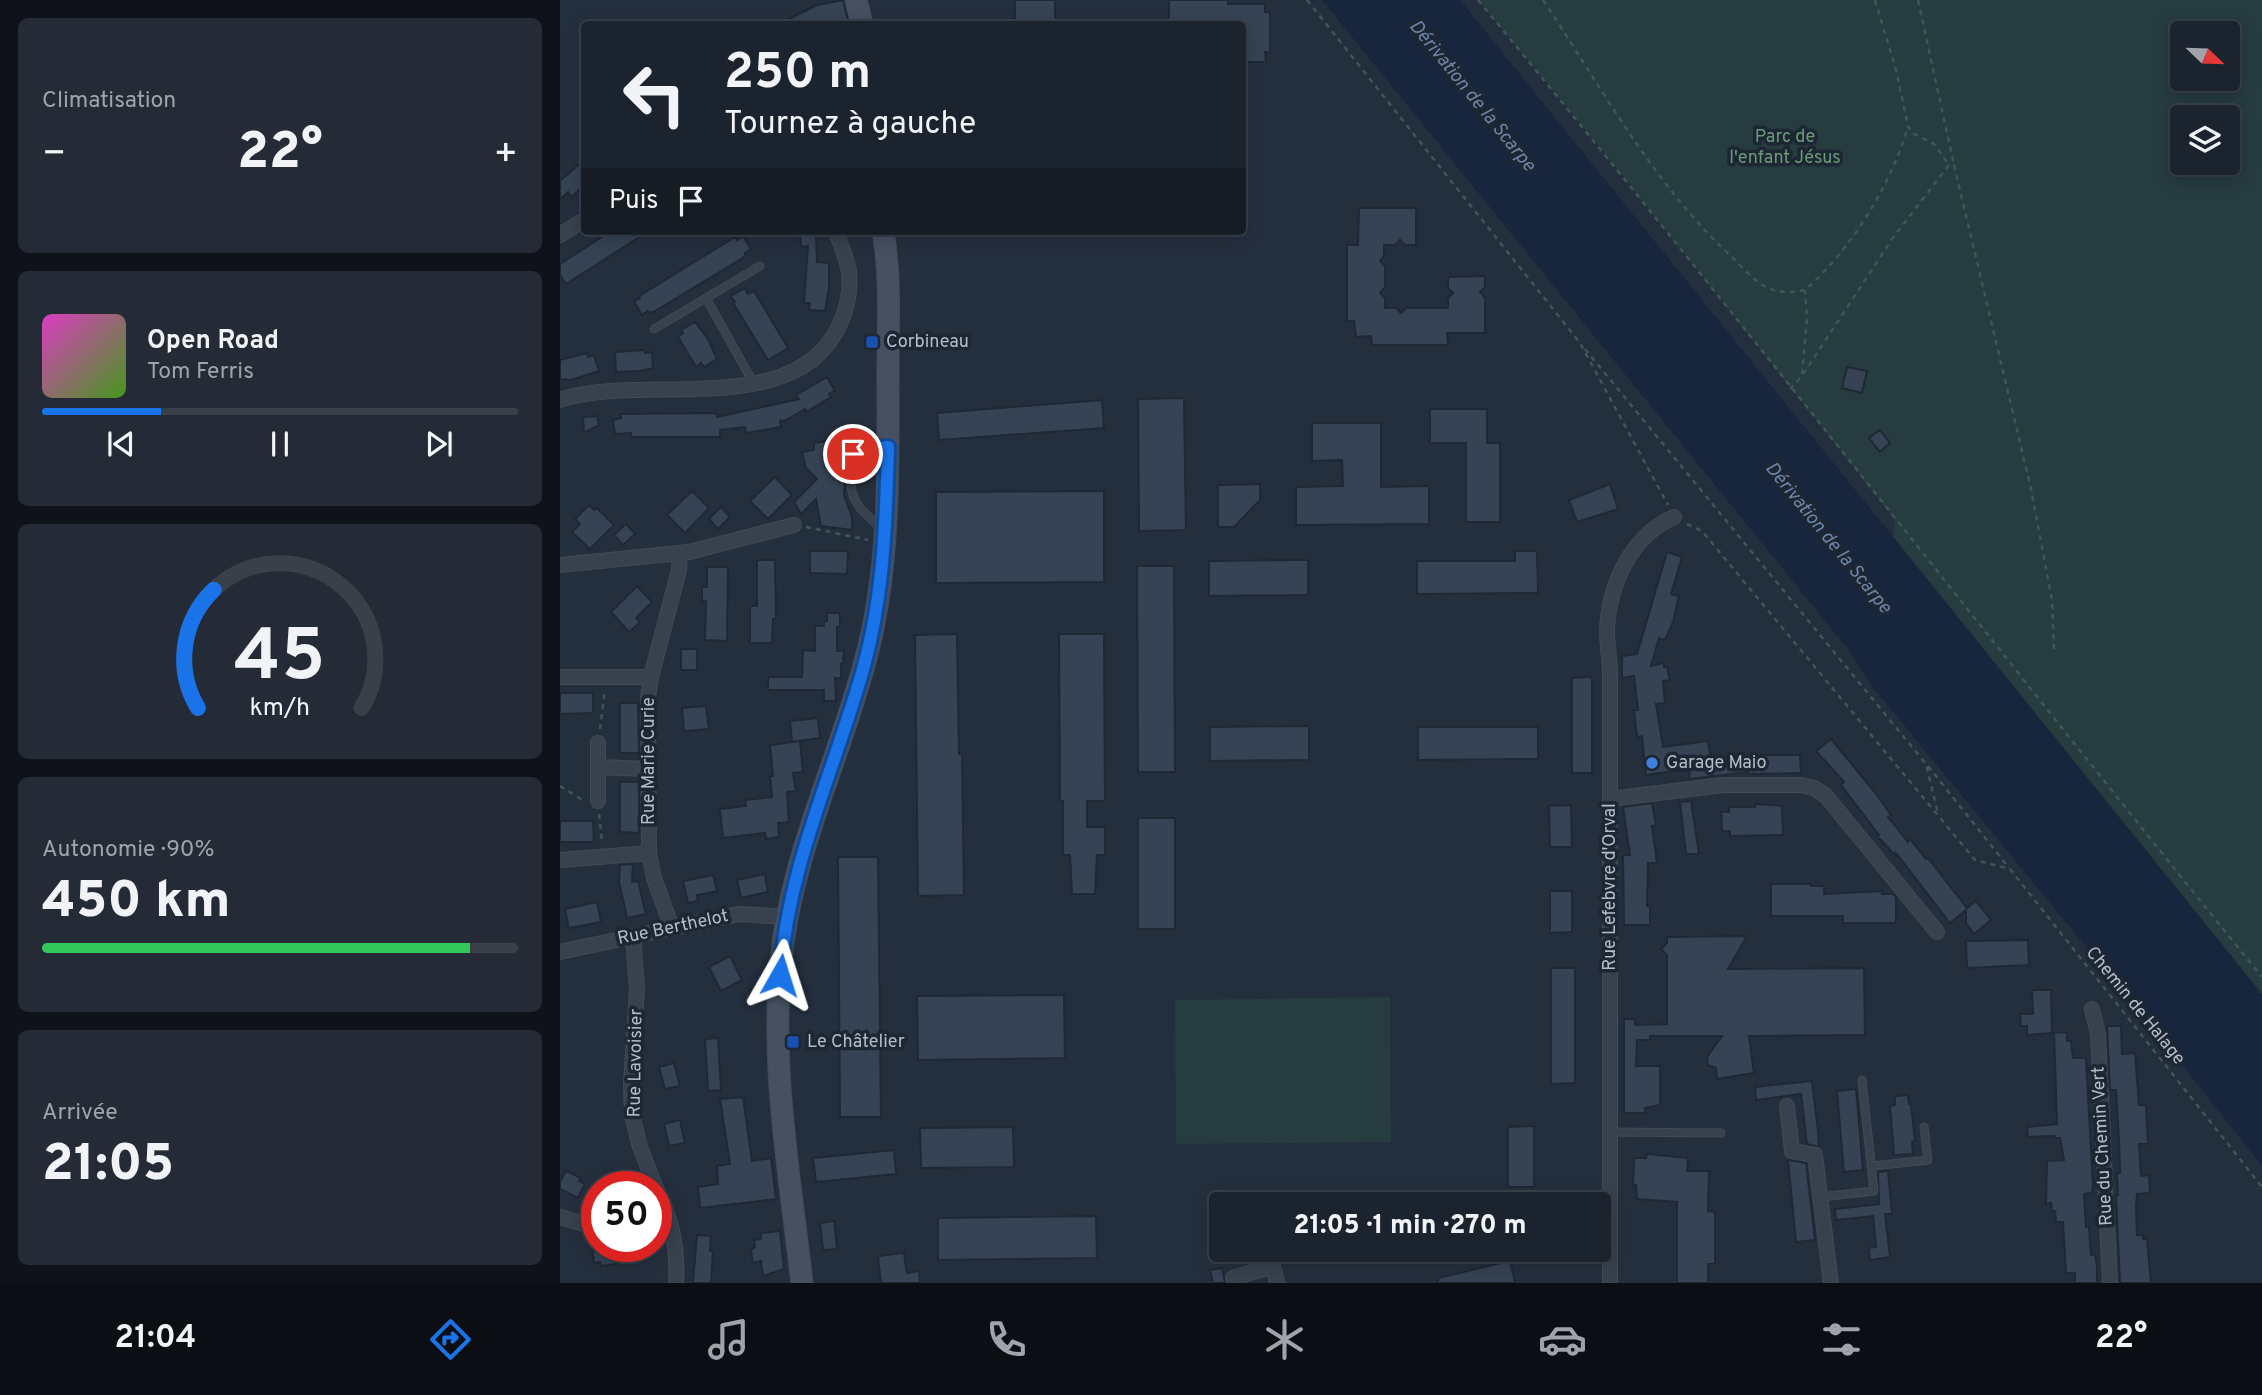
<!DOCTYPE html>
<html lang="fr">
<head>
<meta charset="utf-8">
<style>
  body { margin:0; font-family:Overpass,sans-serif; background:#242b36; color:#f1f3f6; height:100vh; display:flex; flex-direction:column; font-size:26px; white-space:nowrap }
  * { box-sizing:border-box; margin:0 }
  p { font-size:23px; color:#a0a4aa }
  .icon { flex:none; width:38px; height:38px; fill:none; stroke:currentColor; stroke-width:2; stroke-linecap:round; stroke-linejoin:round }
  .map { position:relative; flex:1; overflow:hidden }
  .panel { display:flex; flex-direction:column; gap:18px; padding:18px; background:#0f1319; width:560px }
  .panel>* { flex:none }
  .guide { position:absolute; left:21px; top:21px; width:665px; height:214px; border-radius:7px; box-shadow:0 4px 18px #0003,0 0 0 2px #39404a; background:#1b232e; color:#f1f3f6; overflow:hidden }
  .needle { width:46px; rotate:113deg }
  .controls { position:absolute; left:1610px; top:21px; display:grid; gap:14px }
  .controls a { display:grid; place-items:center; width:70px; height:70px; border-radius:7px; background:#1b232e; box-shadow:0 4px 18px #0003,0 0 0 2px #39404a; font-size:35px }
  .speed { position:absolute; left:21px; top:1171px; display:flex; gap:14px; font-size:35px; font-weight:700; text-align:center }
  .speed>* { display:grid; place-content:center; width:91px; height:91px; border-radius:50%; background:#1b232e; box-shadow:0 4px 18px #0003,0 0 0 2px #39404a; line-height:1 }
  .speed .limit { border:10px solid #d22; background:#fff; color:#111 }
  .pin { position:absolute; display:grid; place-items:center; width:60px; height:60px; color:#fff; margin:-30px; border:4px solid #fff; border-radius:50%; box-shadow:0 2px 7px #0007 }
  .me { position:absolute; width:77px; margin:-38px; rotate:6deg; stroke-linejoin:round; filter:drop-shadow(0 0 5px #0008) }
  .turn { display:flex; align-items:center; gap:24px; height:147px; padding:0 28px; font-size:32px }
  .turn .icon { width:91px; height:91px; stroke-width:2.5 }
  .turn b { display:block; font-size:49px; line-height:60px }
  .then { display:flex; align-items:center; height:66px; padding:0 28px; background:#0003; gap:14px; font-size:26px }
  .big { font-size:52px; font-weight:800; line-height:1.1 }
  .panel .widget { flex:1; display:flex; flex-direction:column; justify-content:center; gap:10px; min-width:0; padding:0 24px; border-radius:10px; background:#242b36 }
  .panel .dial { align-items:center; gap:0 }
  .dial svg { height:182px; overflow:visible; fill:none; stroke:#39404a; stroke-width:7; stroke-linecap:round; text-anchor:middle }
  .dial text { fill:#f1f3f6; stroke:none }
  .song { display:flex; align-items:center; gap:21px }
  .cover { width:84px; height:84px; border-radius:10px; background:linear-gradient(135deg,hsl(310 70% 55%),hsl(100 70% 35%)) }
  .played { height:7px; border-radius:4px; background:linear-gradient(90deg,#1a73e8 25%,#39404a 25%) }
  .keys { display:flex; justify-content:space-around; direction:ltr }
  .heat { display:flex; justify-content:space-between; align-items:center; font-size:38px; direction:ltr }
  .charge { height:10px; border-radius:5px; background:linear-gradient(90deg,#34c759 90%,#39404a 0) }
  .trip { position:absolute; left:649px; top:1192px; width:402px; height:70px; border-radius:7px; background:#1b232e; box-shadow:0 4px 18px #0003,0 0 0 2px #39404a; font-weight:800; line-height:70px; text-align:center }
  .tabs { display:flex; height:112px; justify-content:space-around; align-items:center; background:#0b0e12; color:#a0a4aa }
  .tabs .icon { width:49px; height:49px }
  .tabs .current { color:#1a73e8 }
  .tabs b { font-size:32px; color:#f1f3f6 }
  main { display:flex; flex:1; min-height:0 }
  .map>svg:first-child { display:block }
  .green { fill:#263c3f; fill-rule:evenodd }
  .water { fill:#17263c }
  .building { fill:#364354; stroke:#1f2835; stroke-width:2 }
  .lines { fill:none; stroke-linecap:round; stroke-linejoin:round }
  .service-casing { stroke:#414a57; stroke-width:9 }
  .minor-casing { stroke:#414a57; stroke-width:16 }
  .secondary-casing { stroke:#414a57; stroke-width:23 }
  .path { stroke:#3f5557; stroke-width:2.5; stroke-dasharray:5 5; stroke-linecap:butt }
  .service { stroke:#38414e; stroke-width:7 }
  .minor { stroke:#38414e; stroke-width:14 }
  .secondary { stroke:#465061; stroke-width:21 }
  .route-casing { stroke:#114b97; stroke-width:18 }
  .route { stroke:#1a73e8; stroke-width:12 }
  .transit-dot { fill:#1a4fb4; stroke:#1d2633; stroke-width:2.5 }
  .shop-dot { fill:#3f7fe0; stroke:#1d2633; stroke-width:2.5 }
  .labels { text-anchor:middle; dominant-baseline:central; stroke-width:7; stroke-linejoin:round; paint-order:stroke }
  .park-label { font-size:18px; fill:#6b9a76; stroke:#1d2633 }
  .poi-label { font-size:18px; fill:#b4bcc9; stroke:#1d2633; text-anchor:start }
  .street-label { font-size:18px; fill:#b4bcc9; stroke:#1d2633 }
  .water-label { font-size:19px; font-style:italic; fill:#6d86a8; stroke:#1d2633 }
</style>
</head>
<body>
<main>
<section class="panel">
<div class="widget"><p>Climatisation</p>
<div class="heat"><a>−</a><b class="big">22°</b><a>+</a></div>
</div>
<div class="widget">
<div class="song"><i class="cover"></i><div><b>Open Road</b><p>Tom Ferris</p></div></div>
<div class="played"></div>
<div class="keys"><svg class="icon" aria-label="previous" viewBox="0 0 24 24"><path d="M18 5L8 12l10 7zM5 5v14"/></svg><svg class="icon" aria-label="pause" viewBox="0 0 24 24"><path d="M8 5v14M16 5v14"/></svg><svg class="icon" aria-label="next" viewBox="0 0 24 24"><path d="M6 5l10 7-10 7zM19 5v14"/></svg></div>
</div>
<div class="widget dial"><svg viewBox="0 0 100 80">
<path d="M14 69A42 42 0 1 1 86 69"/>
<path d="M14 69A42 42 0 0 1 21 17" stroke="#1a73e8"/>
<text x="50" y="56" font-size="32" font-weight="700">45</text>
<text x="50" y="72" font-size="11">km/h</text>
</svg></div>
<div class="widget"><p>Autonomie · 90%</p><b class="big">450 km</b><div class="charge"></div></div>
<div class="widget"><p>Arrivée</p><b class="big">21:05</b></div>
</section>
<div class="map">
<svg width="1702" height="1283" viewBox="0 0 1702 1283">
  <rect width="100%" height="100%" fill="#242f3e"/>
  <!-- green -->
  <path class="green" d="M918 0H1702V1130L1322 655 1335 520 1043 151ZM1622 33H1668V79H1622ZM1622 117H1668V163H1622Z
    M830 997 831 1142 616 1144 615 1000Z"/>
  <!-- water -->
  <path class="water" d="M762 0H900L1702 994V1166L1600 1037 1311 685 1291 653Z"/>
  <!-- building -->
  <path class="building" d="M283 0 289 24H219L257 5Z
    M455 0H495V24H455Z
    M609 0H668V4H705V12H710V52H705L706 62H682V24H609Z
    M24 160V185L12 197 8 192 0 200V181Z
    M799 208H856V245H845L840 240 835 245H824V256L820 261 825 266V287L820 293 825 298V308H836L841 313 846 308H888V298L893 293 888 288V277L925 276V287L920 292 925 298V333H887L888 345H812L811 336 796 337 794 321H787V245H798Z
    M51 231H89L6 284 0 275V264Z
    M240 231H256L257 262 269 263V287L265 311 249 310 250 303H244L248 246 241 247Z
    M183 236 191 249 185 253 186 255 181 259 95 311 89 313 88 311 82 315 74 301 80 298 79 296 175 237 177 240Z
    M185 288 188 294 194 291 228 348 208 360 173 303 175 302 171 296Z
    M135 322 148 339 157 359 144 367 141 363 136 367 118 337 123 333 121 330Z
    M84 350 85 353 92 352 93 368 80 371 56 372 55 352Z
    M27 353 28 357 34 355 39 371 11 380 0 379V360Z
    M1287 367 1307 371 1302 393 1282 388Z
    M267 377 275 391 269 394 271 397 246 412 245 409 226 420 220 421 221 427 186 433 185 427 160 430V437H71V433L55 434 53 420 61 418V414L150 413 157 414V417L239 399 236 395Z
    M624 398 626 530 579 531 578 399Z
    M542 400 544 428 379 440 377 413Z
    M870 409H927V443H940V522H906V443H870Z
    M37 416 39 425 24 433 23 417Z
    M752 423H821V487L869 486V524L736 525V487L783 486 782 460 752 461Z
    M1320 430 1330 443 1320 452 1309 438Z
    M287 438 284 495 292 517V530L261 526 256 499 241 514 234 502 257 479 246 468 242 452 254 450V443Z
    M215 477 232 495 208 519 190 501Z
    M700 484V500L674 527H658V485Z
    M1050 484 1058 509 1017 522 1009 500Z
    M132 491 149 508 125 533 107 515Z
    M544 491V582L376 583V492Z
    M29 505 34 510 37 508 54 525 30 549 12 532 20 524 15 519Z
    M161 507 170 517 158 529 149 519Z
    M66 524 75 534 63 545 54 535Z
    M250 551H288L287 574 250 573Z
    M955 551H977L978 593 857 594V561H955Z
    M1107 552 1122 557 1111 594 1119 596 1113 622 1105 640 1099 638 1091 666 1104 663V667H1107L1110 680 1103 681 1105 703 1096 704 1103 747 1148 741 1152 766 1188 760V755H1240L1241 773 1188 774V772L1130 779 1129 769 1086 775 1082 736 1077 737 1074 710H1078L1074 676 1062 678V656L1077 654Z
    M197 560H215L216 619H213L212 643H190V606H197Z
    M732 560H748V595L649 596V561Z
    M577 566H614L615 772H578Z
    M147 567H168L167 641 145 640 146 601H142V587H147Z
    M77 586 92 602 76 618 80 622 69 632 51 612Z
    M267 613H280V627H277V651H284L283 664H281V678H275L276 701H264V690H208V677H242L243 650 255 651V626H264V621H267Z
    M397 634 399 754H402L404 895 358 896 355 635Z
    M499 634H544L545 801H527V827H545V855H537L535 894H512L510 855H503V801H500Z
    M121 649H137V670H121Z
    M1032 677V773H1012V678Z
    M0 693H33V713L0 714Z
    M60 703H78L79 753H60Z
    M146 706 149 729 124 731 122 708Z
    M258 718 260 738 232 742 230 721Z
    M749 726V760L650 761V727Z
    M858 727H978V759L858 760Z
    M1271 739 1317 795 1331 815 1328 817 1348 842 1350 839 1366 859 1368 858 1407 908 1416 901 1431 920 1414 934 1406 923V910L1390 923 1336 853V856L1317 836 1319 835 1281 785 1284 782 1256 751Z
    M240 741 243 772 233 773 236 791 227 792 229 822 218 823 219 837 206 839 205 833 163 838 160 809 186 806 185 800 212 797 210 776H213L210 745Z
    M60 782H79V833L60 832Z
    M1131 801 1139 854H1126L1120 802Z
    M1092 803 1096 825 1092 826 1097 863H1088L1087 906H1090V925H1064L1063 855H1070L1063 807Z
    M1196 804 1222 806 1223 835 1170 836V831H1162L1161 812H1169V807H1195Z
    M1011 805 1012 847H990L989 806Z
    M578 818H615V929H578Z
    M0 821H33L34 842H0Z
    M278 857H318L321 1117H280Z
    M73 864 72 882 78 881 86 914 67 918 59 882 60 865Z
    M205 874 208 892 181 898 177 880Z
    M153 875 157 891 137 895 138 901 128 903 123 881Z
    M1211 884H1251V886H1264V894L1323 891 1322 894H1333L1336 897V923H1283V916H1211Z
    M990 891H1012V932L990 933Z
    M37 902 41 922 9 928 5 909Z
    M1187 936 1168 969 1304 968 1305 1035 1189 1036 1194 1073 1157 1079 1156 1068 1148 1065 1147 1057 1162 1036H1090V1040H1077L1076 1066H1100V1105L1085 1108V1113H1064V1019H1075V1025L1107 1024V955L1101 949 1107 943V937Z
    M1468 940 1469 965 1407 968 1406 941Z
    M170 956 182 980 161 991 149 967Z
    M991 968H1015V1083L991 1084Z
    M1472 990H1491L1492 1033 1467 1035V1026H1461L1460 1014H1473Z
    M504 995 505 1058 358 1060 357 996Z
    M1547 1026H1561L1562 1054 1575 1053 1579 1105H1586L1588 1144H1579L1581 1176 1589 1175 1590 1193 1577 1194 1576 1207 1577 1235H1583V1239H1587L1591 1283H1560L1556 1195H1558L1557 1173H1560L1559 1140 1556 1090H1550Z
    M1507 1032V1041H1511L1513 1058H1526L1533 1186 1532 1193 1524 1194 1526 1227H1529L1531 1255H1535L1537 1265V1283H1515V1273H1506L1503 1222H1496L1495 1211H1492L1491 1203 1486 1204 1487 1161 1504 1160 1500 1138H1495V1136L1468 1137 1467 1127 1497 1124 1494 1033Z
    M158 1038 161 1090 148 1091 145 1039Z
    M114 1063 120 1086 105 1089 99 1067Z
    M1252 1081 1258 1131 1259 1147 1247 1144 1241 1094 1196 1100 1195 1087Z
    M1296 1089 1303 1170 1284 1172 1277 1091Z
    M1348 1095 1349 1104H1351L1355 1141 1352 1142 1353 1154 1334 1155 1330 1106 1335 1105V1096Z
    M183 1097 192 1161 211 1158 216 1199 140 1208 138 1187 158 1184 157 1166 170 1164 160 1099Z
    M120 1120 125 1143 109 1146 104 1124Z
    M974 1126V1187H948V1127Z
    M453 1127 454 1167 361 1168 360 1128Z
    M334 1150 336 1174 256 1182 253 1158Z
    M1087 1154 1128 1158 1127 1171H1149L1148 1211 1155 1212V1264H1148V1283H1117V1202L1077 1199 1076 1185H1073L1074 1158H1086Z
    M1228 1160 1246 1163 1255 1240 1236 1242Z
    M6 1171 21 1178 19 1181 25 1184 18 1198 0 1189V1182Z
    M1328 1171 1332 1214H1325L1330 1257 1310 1260 1309 1248 1316 1247 1313 1216 1276 1220 1275 1209 1319 1204 1318 1172Z
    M536 1216 537 1258 378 1260V1218Z
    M274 1221 277 1249 263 1250 260 1223Z
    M220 1231 224 1269 203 1276 201 1261 193 1263 191 1250 195 1247 194 1240 201 1239V1233Z
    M137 1235 151 1236 150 1251 153 1252 151 1283H133Z
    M42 1246H76L78 1261 41 1266 40 1262 34 1263 32 1247Z
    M344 1253 347 1273 359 1271 360 1283H321L318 1256Z
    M950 1261 955 1283H878V1278Z
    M662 1268 665 1283H653L650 1270Z"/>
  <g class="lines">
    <!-- service casing -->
    <g class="service-casing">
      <path id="service" d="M146 298 194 384
        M94 329 200 266
        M321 528C290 501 288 496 293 454L327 447
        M1050 1132 1161 1133
        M1312 1166 1368 1160 1364 1127
        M1261 1197 1314 1191 1302 1080"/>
    </g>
    <!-- minor casing -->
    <g class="minor-casing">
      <path id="minor" d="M0 235 24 220
        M0 400C83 372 236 422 280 324 287 308 291 289 289 272 287 258 280 244 276 231
        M0 565 129 552 234 525
        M0 677H91
        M38 743V801
        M38 767 88 769
        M1050 799 1163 785H1240L1254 788 1266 796 1377 932
        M0 860 89 853
        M112 928 94 878 89 853 88 697 91 677 119 570 120 553
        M73 936 77 989 71 1084 72 1115 79 1144 95 1186
        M0 952 179 914 228 917
        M1532 1009 1538 1034 1550 1283
        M1227 1106 1232 1151 1255 1155 1271 1283
        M96 1188C112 1219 118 1248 116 1283
        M0 1217 37 1228
        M675 1283 673 1278 713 1266 717 1283
        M1050 1283V674C1050 659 1047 645 1047 630 1049 584 1071 536 1114 517"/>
    </g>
    <!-- secondary casing -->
    <g class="secondary-casing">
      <path id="secondary" d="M296 0 302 24
        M242 1283C229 1168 207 1052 224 936 239 838 281 753 306 658 331 564 328 467 328 370 328 324 331 276 323 231"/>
    </g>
    <!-- path -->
    <path class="path" d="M747 0 1020 343 1108 505
      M918 0C1184 322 1439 653 1702 977
      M983 0C1042 88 1093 184 1172 257 1184 269 1196 284 1213 290 1223 293 1235 292 1245 290 1290 251 1332 184 1348 126
      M1315 0 1336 70 1348 126 1352 133 1374 144 1389 165
      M1358 0 1394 165
      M1025 349 1366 764 1378 814
      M1242 374 1247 319 1245 290
      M1230 389 1242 376 1332 239 1389 165H1394L1471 489 1492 600 1494 651
      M1127 524 1142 531 1415 860 1450 869 1702 1187
      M246 527 308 540
      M40 729 45 690
      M1368 766 1449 868
      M0 786 24 801
      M39 814 42 842"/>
    <!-- service -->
    <use href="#service" class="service"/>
    <!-- minor -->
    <use href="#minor" class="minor"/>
    <!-- secondary -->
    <use href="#secondary" class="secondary"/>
  </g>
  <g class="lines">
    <!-- route casing -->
    <g class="route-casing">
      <path id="route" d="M220 975C228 869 269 783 299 683 323 606 326 527 328 447L293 454"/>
    </g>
    <!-- route -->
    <use href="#route" class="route"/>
  </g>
  <!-- markers -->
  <g class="transit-dot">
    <rect x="305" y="335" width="14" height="14" rx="3.5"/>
    <rect x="226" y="1035" width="14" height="14" rx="3.5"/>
  </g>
  <circle class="shop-dot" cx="1092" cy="763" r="7"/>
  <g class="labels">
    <!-- park labels -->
    <g class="park-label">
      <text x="1225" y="137">Parc de<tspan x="1225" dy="21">l'enfant Jésus</tspan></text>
    </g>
    <!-- poi labels -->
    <g class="poi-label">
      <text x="326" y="342">Corbineau</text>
      <text x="1106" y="763">Garage Maio</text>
      <text x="247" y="1042">Le Châtelier</text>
    </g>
    <!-- street labels -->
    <g class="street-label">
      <text transform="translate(89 761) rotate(-90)">Rue Marie Curie</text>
      <text transform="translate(1050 887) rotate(-90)">Rue Lefebvre d'Orval</text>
      <text transform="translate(113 928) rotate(-12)">Rue Berthelot</text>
      <text transform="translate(1575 1006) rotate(51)">Chemin de Halage</text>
      <text transform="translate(76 1063) rotate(-89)">Rue Lavoisier</text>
      <text transform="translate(1543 1146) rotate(-93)">Rue du Chemin Vert</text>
    </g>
    <!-- water labels -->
    <g class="water-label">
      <text transform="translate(912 96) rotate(51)">Dérivation de la Scarpe</text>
      <text transform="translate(1268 538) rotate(51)">Dérivation de la Scarpe</text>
    </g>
  </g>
</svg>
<div class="controls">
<a><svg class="needle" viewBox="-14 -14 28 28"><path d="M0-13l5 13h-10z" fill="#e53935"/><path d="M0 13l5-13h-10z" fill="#a0a4aa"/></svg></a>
<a><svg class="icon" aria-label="layers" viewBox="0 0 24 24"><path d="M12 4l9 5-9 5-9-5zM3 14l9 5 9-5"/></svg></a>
</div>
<div class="speed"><div class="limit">50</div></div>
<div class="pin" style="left:293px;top:454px;background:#d93025"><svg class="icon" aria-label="arrive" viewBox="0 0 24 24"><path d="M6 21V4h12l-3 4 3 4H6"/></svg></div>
<svg class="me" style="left:220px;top:975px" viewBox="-20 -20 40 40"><path d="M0-17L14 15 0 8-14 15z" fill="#1a73e8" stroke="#fff" stroke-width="4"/></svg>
<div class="trip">21:05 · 1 min · 270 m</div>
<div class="guide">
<div class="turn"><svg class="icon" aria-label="left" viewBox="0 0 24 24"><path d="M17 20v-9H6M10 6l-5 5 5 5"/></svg><div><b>250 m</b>Tournez à gauche</div></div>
<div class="then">Puis<svg class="icon" aria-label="arrive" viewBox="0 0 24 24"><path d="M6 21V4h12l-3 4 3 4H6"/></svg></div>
</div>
</div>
</main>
<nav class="tabs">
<b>21:04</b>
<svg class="icon current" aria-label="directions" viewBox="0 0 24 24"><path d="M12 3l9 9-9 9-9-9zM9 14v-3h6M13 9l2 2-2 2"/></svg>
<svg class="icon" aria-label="music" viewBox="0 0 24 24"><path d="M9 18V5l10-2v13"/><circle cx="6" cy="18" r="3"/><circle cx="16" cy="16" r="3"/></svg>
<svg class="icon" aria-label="phone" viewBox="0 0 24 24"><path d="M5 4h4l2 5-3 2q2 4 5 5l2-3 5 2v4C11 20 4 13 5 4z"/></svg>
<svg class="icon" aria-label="climate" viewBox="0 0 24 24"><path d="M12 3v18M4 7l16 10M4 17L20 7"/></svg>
<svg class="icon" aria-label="car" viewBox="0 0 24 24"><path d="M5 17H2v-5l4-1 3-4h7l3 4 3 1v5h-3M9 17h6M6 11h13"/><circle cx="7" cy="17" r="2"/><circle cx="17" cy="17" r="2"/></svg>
<svg class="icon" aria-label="filters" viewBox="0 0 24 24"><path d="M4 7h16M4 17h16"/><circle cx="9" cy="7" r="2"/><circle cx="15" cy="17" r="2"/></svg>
<b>22°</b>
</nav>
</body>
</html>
